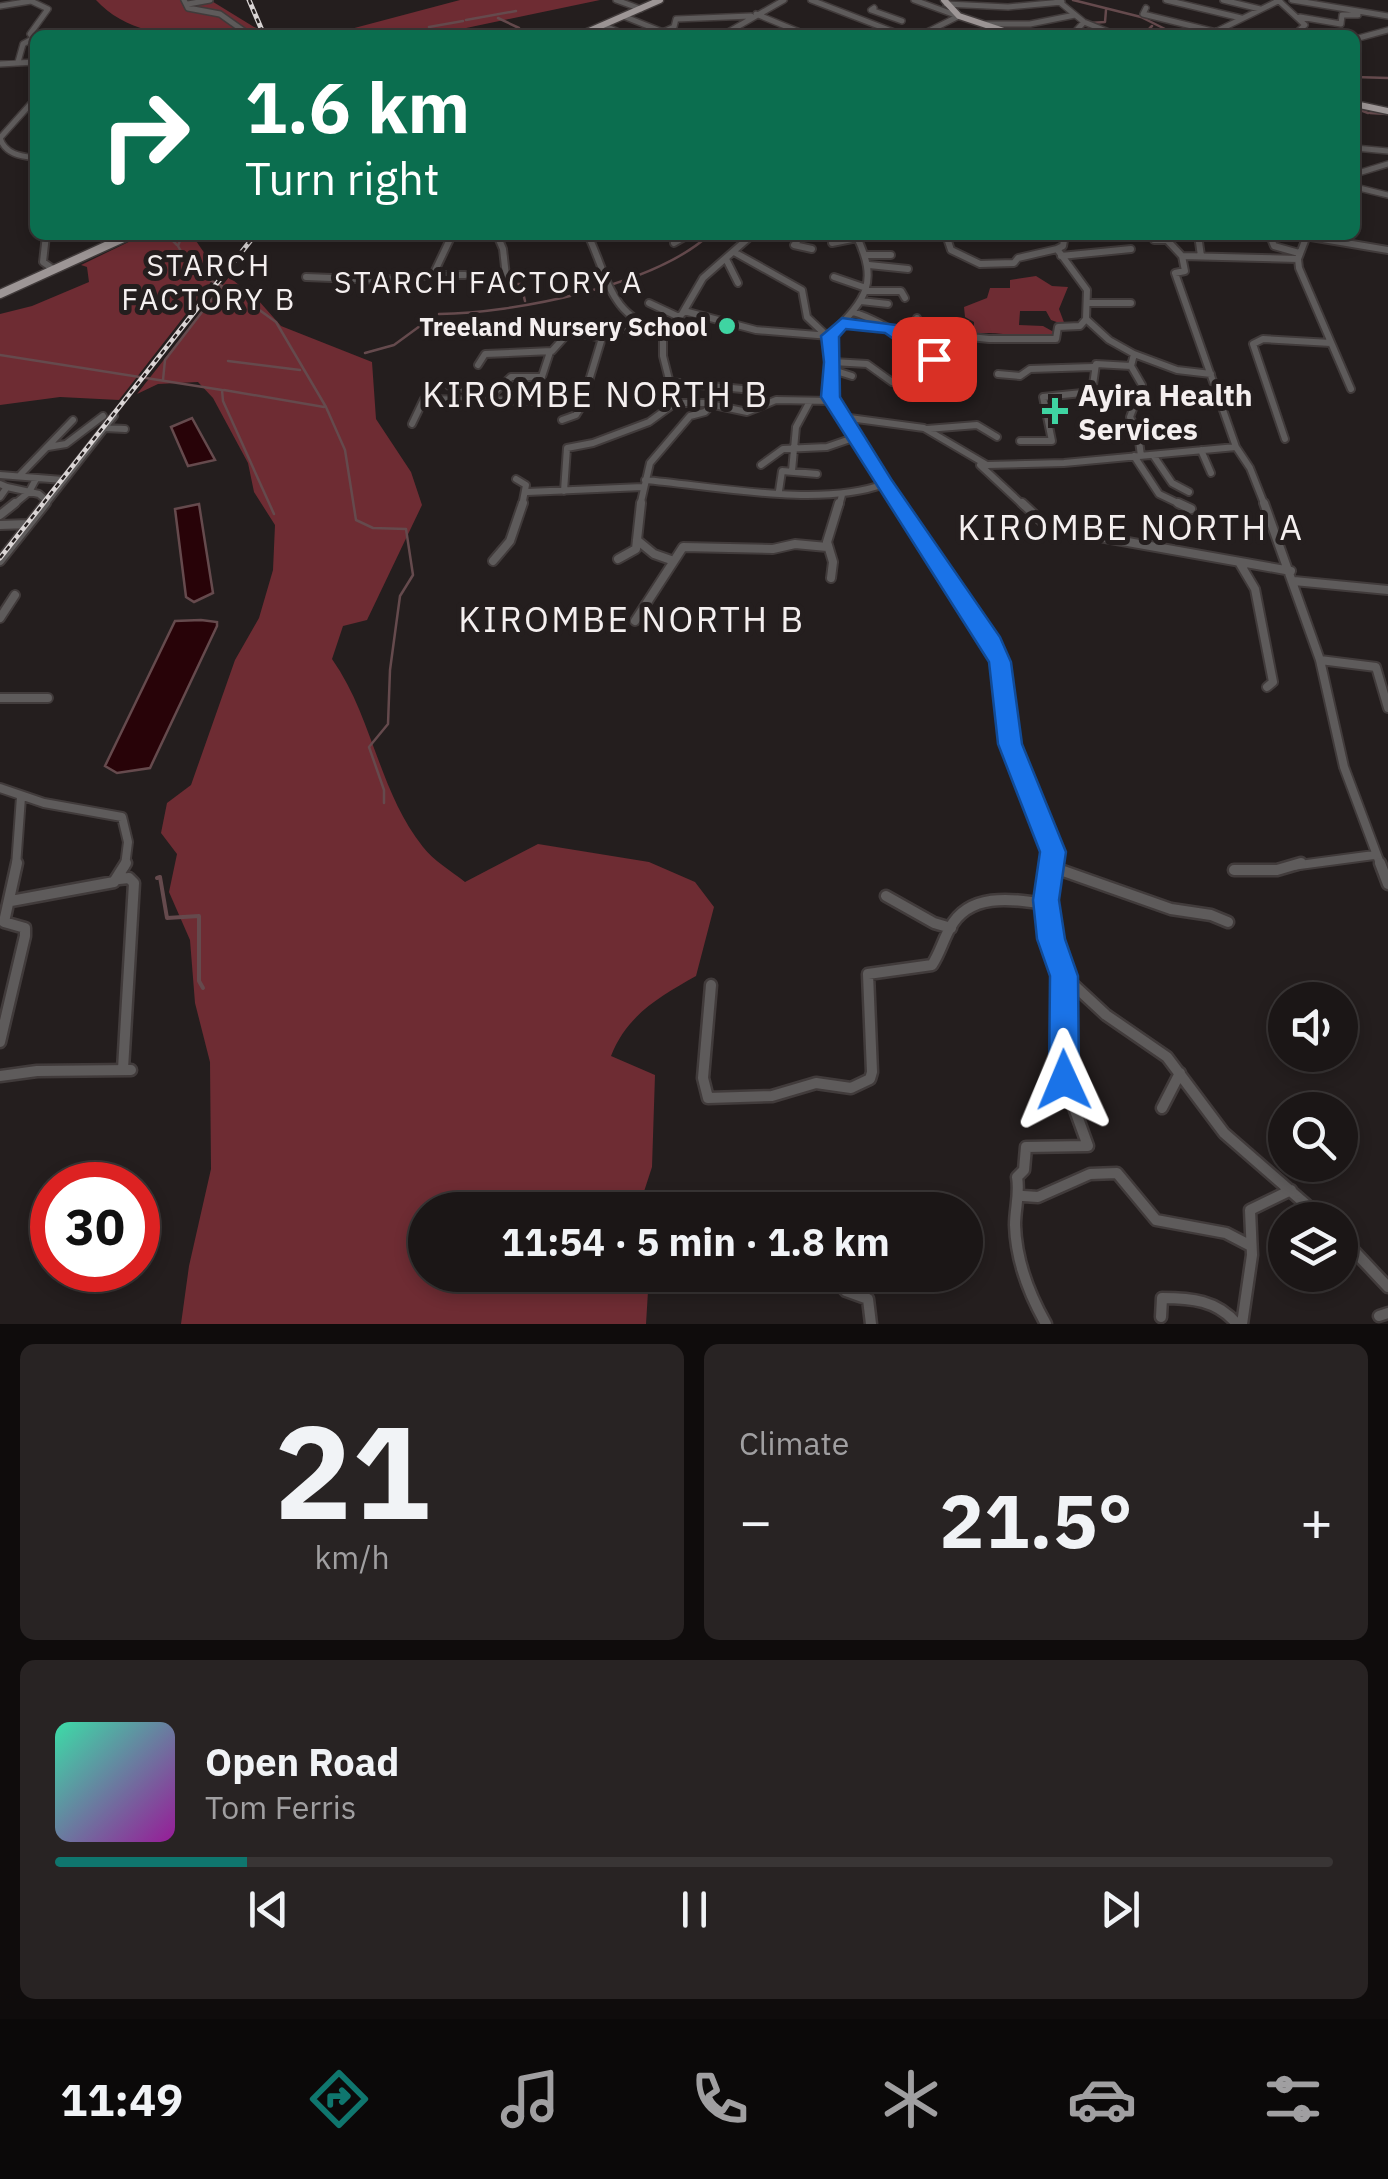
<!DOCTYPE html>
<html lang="en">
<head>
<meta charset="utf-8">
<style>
  body { margin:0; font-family:"IBM Plex Sans",sans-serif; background:#282323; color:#f1f3f6; height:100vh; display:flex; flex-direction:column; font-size:38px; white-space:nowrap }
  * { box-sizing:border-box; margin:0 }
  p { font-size:32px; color:#a09fa1 }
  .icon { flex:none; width:55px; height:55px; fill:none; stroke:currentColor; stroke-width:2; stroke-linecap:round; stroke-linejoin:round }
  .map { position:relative; height:1324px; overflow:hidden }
  .drawer { display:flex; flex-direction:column; gap:20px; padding:20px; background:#0f0c0c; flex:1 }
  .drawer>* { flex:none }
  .hud { position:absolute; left:30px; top:30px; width:1330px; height:210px; border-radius:15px; box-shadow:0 5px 15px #0003,0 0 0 2px #393535; background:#0b6e4f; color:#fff; overflow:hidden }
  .tools { position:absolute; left:1268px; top:982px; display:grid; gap:20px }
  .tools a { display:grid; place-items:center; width:90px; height:90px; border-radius:50%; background:#1b1616; box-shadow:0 5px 15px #0003,0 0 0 2px #393535; font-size:50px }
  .speed { position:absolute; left:30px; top:1162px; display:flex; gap:20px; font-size:50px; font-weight:700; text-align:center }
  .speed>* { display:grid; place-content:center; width:130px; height:130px; border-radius:50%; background:#1b1616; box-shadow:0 5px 15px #0003,0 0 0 2px #393535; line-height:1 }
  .speed .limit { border:15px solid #d22; background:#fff; color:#111 }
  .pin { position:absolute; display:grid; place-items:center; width:85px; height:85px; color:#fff; margin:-42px; border-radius:20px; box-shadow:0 5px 15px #0006 }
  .me { position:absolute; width:110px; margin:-55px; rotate:359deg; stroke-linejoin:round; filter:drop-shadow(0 0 8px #0008) }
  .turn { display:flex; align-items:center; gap:35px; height:210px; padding:0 50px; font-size:45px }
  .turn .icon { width:130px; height:130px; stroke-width:2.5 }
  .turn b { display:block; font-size:70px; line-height:85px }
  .big { font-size:75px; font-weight:700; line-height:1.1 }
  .drawer .tile { flex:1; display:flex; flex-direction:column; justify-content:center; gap:15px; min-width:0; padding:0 35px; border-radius:15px; background:#282323 }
  .drawer .dial { align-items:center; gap:0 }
  .dial b { font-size:130px; line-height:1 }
  .song { display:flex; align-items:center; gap:30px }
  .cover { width:120px; height:120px; border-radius:15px; background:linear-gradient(135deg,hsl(160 70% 55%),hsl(300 70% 35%)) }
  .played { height:10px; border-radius:5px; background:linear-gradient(90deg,#0f766e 15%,#393535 15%) }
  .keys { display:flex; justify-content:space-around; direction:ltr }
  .heat { display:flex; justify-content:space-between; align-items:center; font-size:55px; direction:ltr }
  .drawer .tiles { flex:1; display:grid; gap:20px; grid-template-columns:1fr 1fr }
  .tile:last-child { grid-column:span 2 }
  .trip { position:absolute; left:408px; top:1192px; width:575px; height:100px; border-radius:50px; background:#1b1616; box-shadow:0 5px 15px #0003,0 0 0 2px #393535; font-weight:700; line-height:100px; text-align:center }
  .dock { display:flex; height:160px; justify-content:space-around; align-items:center; background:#0b0909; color:#a09fa1 }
  .dock .icon { width:70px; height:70px }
  .dock .current { color:#0f766e }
  .dock b { font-size:45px; color:#f1f3f6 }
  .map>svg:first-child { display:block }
  .green { fill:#6e2c33 }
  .water { fill:#280308; stroke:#654a4d; stroke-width:2.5 }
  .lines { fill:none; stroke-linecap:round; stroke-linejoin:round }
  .stream-far1 { stroke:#654a4d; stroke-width:2.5 }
  .stream { stroke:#654a4d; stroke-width:4 }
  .minor-far3-casing { stroke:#413b3b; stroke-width:8 }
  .minor-far2-casing { stroke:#413b3b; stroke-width:10 }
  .minor-far1-casing { stroke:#413b3b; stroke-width:12 }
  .minor-casing { stroke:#413b3b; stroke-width:15 }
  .major-far1-casing { stroke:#413b3b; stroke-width:9 }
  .major-casing { stroke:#413b3b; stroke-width:11 }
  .minor-far3 { stroke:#5e5b5b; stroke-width:5 }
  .minor-far2 { stroke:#5e5b5b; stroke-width:6 }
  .minor-far1 { stroke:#5e5b5b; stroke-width:8 }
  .minor { stroke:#5e5b5b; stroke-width:10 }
  .major-far1 { stroke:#9d9696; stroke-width:6 }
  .major { stroke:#9d9696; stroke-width:8 }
  .rail-casing { stroke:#dad5d5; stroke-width:5 }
  .rail { stroke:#241e1e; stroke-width:2.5; stroke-dasharray:5; stroke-linecap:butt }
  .route { fill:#1a73e8; stroke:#114b97; stroke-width:2.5 }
  .poi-dot { fill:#3fd4a2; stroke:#241e1e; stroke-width:4 }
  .labels { text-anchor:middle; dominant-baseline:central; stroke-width:10; stroke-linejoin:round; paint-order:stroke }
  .far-poi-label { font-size:25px; font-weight:bold; fill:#f4efef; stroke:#241e1e; text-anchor:end }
  .far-quarter-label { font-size:30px; letter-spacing:2.5px; fill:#f4efef; stroke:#241e1e }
  .poi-label { font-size:30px; font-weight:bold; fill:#f4efef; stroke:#241e1e; text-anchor:start }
  .quarter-label { font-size:35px; letter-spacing:2.5px; fill:#f4efef; stroke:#241e1e }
</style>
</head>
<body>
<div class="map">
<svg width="1388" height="1324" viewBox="0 0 1388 1324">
  <rect width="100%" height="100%" fill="#241e1e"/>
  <!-- green -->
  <path class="green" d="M96 0H210L254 27 275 35C215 35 140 48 96 0Z
    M460 0H600L433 35H328Z
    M143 235H192L218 273 119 400 60 397 0 405V314L32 306 89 282 87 267 81 265Z
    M1036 276 1052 286 1068 287 1059 309 1065 325 1051 320 1046 311H1020L1019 325 1043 326 1061 336C1032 343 1003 329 974 334V322L965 317 964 307 987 298 990 288H1010V280Z
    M229 277 258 300 281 326 372 362 376 419 411 472 422 505 367 620 343 626 332 659C373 717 378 790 423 847 433 860 451 871 465 882L538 844 649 862 695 882 714 907 696 976C659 997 627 1015 611 1056L655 1075 652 1167 638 1210H425V1275H649L646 1324H181L189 1266 211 1169 210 1062 195 1003 190 940 169 892 177 854 161 833 167 803 191 785 235 660 259 618 273 570 275 525 254 492 248 463 213 398 198 382 158 384 137 394Z"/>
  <!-- water -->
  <path class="water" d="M192 418 215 460 188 466 171 427Z
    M199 504 213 593 194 602 186 597 175 509Z
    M201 620 217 622V626L150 768 117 773 105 766 175 621Z"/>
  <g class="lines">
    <!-- stream-far1 -->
    <path class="stream-far1" d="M1073 0 1141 17 1177 35
      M498 18 519 28
      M466 20 516 11
      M1090 23 1105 22 1106 10
      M429 27 463 21
      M1143 35 1152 26
      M1355 77 1388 78
      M1355 108 1368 113
      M1370 113 1387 114
      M1355 136 1360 112
      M167 235 177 245
      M510 284H521L525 301
      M251 298V304L276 322 326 407 345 450 356 520 373 528 406 529 413 575 400 596 390 670 388 724 369 747 384 790V803
      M439 314C514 313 653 286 709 235
      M365 353 394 345 435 315
      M0 355 222 390 223 401 274 514
      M228 361 300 370
      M163 380 165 360 222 286C202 278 188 265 178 246L182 235
      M224 390 324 407"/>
    <!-- stream -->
    <path class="stream" d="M157 878 160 877 167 918 199 916V981L203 988"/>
    <!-- minor-far3 casing -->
    <g class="minor-far3-casing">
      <path id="minor-far3" d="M184 0 188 8 220 14 248 34
        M616 0 641 9
        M811 0 902 35
        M914 0 958 16
        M1057 0 1084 22 1116 35
        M1166 0 1241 18
        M1223 0 1260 9
        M1278 0 1305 25 1294 35
        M1292 0 1388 16
        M188 4 210 0
        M946 4 1008 7 1062 2
        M0 6 31 1 48 9 30 34 34 38 23 44 18 62
        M874 8 871 10 902 21
        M1146 8 1143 14 1216 32
        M756 14 807 35
        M623 16 663 32 674 27 676 19 751 16
        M1300 17 1341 24 1342 15H1358
        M985 24H1030L1075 15
        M603 25 625 35
        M934 29 951 35
        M1215 32 1280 0
        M1074 33 1084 22
        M542 35H557
        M723 35 784 0
        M921 35 959 16
        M1355 39 1388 30
        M0 64 35 62
        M35 99 0 138C5 154 20 156 35 158
        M1355 148 1388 151
        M1355 174 1388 164
        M1355 187 1388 195"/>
    </g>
    <!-- minor-far2 casing -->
    <g class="minor-far2-casing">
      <path id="minor-far2" d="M46 235 43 262 53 269
        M301 235 320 237
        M497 235 503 249 507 285
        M588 235C610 282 608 313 663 333
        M802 235 794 245 812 249
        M856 235C880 285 865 299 830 336V397L901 506
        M946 235 951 250 980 264 1014 263 1018 258 1057 249
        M1065 235 1063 246 1057 249 1087 290 1086 319 1109 340 1134 354 1131 366 1142 385 1130 417 1138 433 1141 456
        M1198 235 1201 256
        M1305 236 1388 250
        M1306 238 1298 259 1299 268 1351 389
        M1154 240H1167L1182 256
        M1272 241 1274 246 1299 253
        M674 243 688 235
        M832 243 857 238
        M734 252 802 290 807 317 827 336
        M865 255H891
        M1061 256 1131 249
        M726 259 738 283
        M869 265 908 269
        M433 275H465
        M306 277 383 280 433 275 452 235
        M834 277 866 288
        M865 291H901L905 298
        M861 301 888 304
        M649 303 679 317
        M1088 303H1131
        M684 311 756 330 830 336
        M853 312C892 324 921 355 961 365
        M917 318 921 333
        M842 323 989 339H1056L1058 327 1080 326 1086 319
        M1134 354 1177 370 1211 374
        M833 362 867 364 892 382
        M478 365 485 354 552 351 570 331 602 338
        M833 370 852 376
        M998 374 1020 376 1030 369 1093 367
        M669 382 742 389
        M449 386 495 392 511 377H542
        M675 403 663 356V333L682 314 703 278 752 235
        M842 417 924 428 987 465 1064 463 1236 447
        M562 420 576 415 581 407 602 338 634 323
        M412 424 424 399 534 401 550 352
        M105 428 125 429
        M927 429 977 425 997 437
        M1285 439 1253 344 1263 339 1331 343
        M1020 441H1052L1043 397 1092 392 1096 364 1131 366
        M48 447 66 444 103 416
        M1201 450 1211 473
        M1153 455 1172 483 1189 492
        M1134 456 1159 494 1184 506
        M761 465 783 449 827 447 856 437
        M980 465 1024 506
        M792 471 796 427 809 403
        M21 474 73 420
        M0 475 63 480
        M516 479 526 485 522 506
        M645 480C714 486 820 508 884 484
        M0 484 7 487 0 497
        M7 487 39 494 47 501
        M564 491 567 448 593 443 649 422 675 403H705L747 412 776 400 832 401
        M779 491 782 471 817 474
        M527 492 643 487
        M12 506 29 492 36 479
        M44 506 114 416
        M640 506 650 463 690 416 705 412 712 404
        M839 506 842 495
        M1265 506 1250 468 1236 447 1175 273 1185 271 1182 256 1298 259"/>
    </g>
    <!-- minor-far1 casing -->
    <g class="minor-far1-casing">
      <path id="minor-far1" d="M899 503 997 653 1010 744 1052 846 1050 866
        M1022 503 1049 528 1291 571
        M1178 503 1191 509
        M1264 503 1320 660 1344 767 1381 866
        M0 515 15 503
        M0 525 29 524
        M637 540 654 554 671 560
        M618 559 636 549 641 503
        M0 561 46 503
        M493 561 510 541 523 503
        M1239 562 1255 589 1273 682 1267 687
        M831 578 833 562 827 542 839 503
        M1294 581 1388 590
        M0 618 15 595
        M635 621 683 547 773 549 795 544 827 547
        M1320 660 1376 667 1388 708
        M0 698H48
        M0 788 44 803 122 817 128 842 125 866
        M16 866 21 797
        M1292 866 1374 855"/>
    </g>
    <!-- minor casing -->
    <g class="minor-casing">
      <path id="minor" d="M1050 863 1046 904 1051 939 1064 976 1106 1015 1167 1057 1224 1133 1324 1220
        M1380 863 1388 884
        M1052 867 1171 909 1211 915 1228 922
        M1234 870H1277L1301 863
        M119 879 129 878 134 883 123 1069
        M886 896 934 923 951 928
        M11 901 114 882 126 863
        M711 985 703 1078 708 1098 772 1096 816 1083 851 1088 870 1079 872 1072 868 974 932 965C940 953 943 940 950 928 969 892 1012 899 1046 904
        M0 1042 25 936V928L4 922 17 863
        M0 1076 37 1071 131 1070
        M1162 1108 1180 1073
        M1023 1196 1038 1197 1090 1174 1117 1173 1156 1220 1226 1233 1251 1246
        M792 1210 794 1199
        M1340 1236 1388 1287
        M831 1275 846 1291 868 1299 871 1324
        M1379 1316 1388 1313
        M1161 1317 1162 1298C1191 1298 1217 1300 1237 1324
        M1046 1324C1029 1294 1016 1260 1015 1225 1015 1208 1020 1194 1017 1177L1024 1170 1026 1147 1088 1146 1064 1080V976
        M1242 1324 1252 1255 1250 1210 1291 1190"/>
    </g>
    <!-- major-far1 casing -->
    <g class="major-far1-casing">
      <path id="major-far1" d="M944 0 959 16 1016 35
        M580 35 660 0
        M1355 104 1388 111"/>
    </g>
    <!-- major casing -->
    <g class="major-casing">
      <path id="major" d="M0 294 130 235"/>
    </g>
    <!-- minor-far3 -->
    <use href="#minor-far3" class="minor-far3"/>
    <!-- minor-far2 -->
    <use href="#minor-far2" class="minor-far2"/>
    <!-- minor-far1 -->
    <use href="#minor-far1" class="minor-far1"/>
    <!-- minor -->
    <use href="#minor" class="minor"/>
    <!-- major-far1 -->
    <use href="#major-far1" class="major-far1"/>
    <!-- major -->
    <use href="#major" class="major"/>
    <!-- rail casing -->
    <g class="rail-casing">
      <path id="rail" d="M249 0 264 35
        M0 558 255 235"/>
    </g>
    <!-- rail -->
    <use href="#rail" class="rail"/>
  </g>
  <!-- route -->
  <path class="route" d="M842 318 896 325 944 359 934 364 928 363 885 333 846 329 839 337 840 397 891 479 1000 637 1011 662 1022 744 1066 852 1059 900 1065 939 1078 976 1079 1080 1074 1090 1064 1094 1054 1090 1049 1080 1050 976 1037 939 1033 900 1040 852 998 744 989 662 821 397 824 362 821 336Z"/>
  <!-- markers -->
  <g class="poi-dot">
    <circle cx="727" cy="326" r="10"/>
    <path d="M1050 396h10v10h10v10h-10v10h-10v-10h-10v-10h10z"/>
  </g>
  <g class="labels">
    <!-- far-poi labels -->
    <g class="far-poi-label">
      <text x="707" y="326">Treeland Nursery School</text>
    </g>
    <!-- far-quarter labels -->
    <g class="far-quarter-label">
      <text x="209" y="264">STARCH<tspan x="209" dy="34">FACTORY B</tspan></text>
      <text x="489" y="281">STARCH FACTORY A</text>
    </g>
    <!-- poi labels -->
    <g class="poi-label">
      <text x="1078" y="394">Ayira Health<tspan x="1078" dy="34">Services</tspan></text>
    </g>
    <!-- quarter labels -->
    <g class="quarter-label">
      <text x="596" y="394">KIROMBE NORTH B</text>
      <text x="1131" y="527">KIROMBE NORTH A</text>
      <text x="632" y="619">KIROMBE NORTH B</text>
    </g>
  </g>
</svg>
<div class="tools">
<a><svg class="icon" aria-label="sound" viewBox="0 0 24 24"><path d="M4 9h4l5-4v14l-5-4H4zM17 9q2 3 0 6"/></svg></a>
<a><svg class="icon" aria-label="search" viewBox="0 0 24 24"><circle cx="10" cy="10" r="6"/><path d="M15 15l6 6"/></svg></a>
<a><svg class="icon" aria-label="layers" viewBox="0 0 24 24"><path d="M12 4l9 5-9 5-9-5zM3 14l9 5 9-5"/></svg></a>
</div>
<div class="speed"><div class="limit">30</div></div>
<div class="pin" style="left:934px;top:359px;background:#d93025"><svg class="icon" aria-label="arrive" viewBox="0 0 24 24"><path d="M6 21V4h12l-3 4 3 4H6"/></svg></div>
<svg class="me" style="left:1064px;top:1080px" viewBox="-20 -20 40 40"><path d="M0-17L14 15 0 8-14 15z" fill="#1a73e8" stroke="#fff" stroke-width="4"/></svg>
<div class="trip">11:54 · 5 min · 1.8 km</div>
<div class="hud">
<div class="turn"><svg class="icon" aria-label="right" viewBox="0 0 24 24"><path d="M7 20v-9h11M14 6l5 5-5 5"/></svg><div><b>1.6 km</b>Turn right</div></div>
</div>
</div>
<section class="drawer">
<div class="tiles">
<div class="tile dial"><b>21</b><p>km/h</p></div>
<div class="tile"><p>Climate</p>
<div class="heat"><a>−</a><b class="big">21.5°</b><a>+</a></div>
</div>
<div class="tile">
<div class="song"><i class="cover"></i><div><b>Open Road</b><p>Tom Ferris</p></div></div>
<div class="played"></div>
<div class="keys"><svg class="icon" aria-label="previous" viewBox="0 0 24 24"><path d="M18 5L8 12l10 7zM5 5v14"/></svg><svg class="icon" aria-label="pause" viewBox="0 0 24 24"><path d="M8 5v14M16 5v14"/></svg><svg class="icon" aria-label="next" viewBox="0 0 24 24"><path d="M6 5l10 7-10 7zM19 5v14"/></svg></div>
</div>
</div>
</section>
<nav class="dock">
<b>11:49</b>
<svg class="icon current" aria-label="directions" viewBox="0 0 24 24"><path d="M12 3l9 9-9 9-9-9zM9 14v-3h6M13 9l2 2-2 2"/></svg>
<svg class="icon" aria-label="music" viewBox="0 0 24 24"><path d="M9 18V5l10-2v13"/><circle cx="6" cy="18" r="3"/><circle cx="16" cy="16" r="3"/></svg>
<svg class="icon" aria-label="phone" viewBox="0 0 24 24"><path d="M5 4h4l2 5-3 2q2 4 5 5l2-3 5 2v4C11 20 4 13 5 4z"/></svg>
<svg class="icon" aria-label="climate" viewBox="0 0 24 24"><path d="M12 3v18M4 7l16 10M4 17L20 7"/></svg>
<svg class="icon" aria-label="car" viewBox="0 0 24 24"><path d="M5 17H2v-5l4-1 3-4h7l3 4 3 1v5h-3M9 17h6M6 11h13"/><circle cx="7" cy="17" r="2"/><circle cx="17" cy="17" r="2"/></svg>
<svg class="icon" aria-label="filters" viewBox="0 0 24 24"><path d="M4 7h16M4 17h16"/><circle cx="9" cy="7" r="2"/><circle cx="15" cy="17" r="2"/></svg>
</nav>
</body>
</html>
